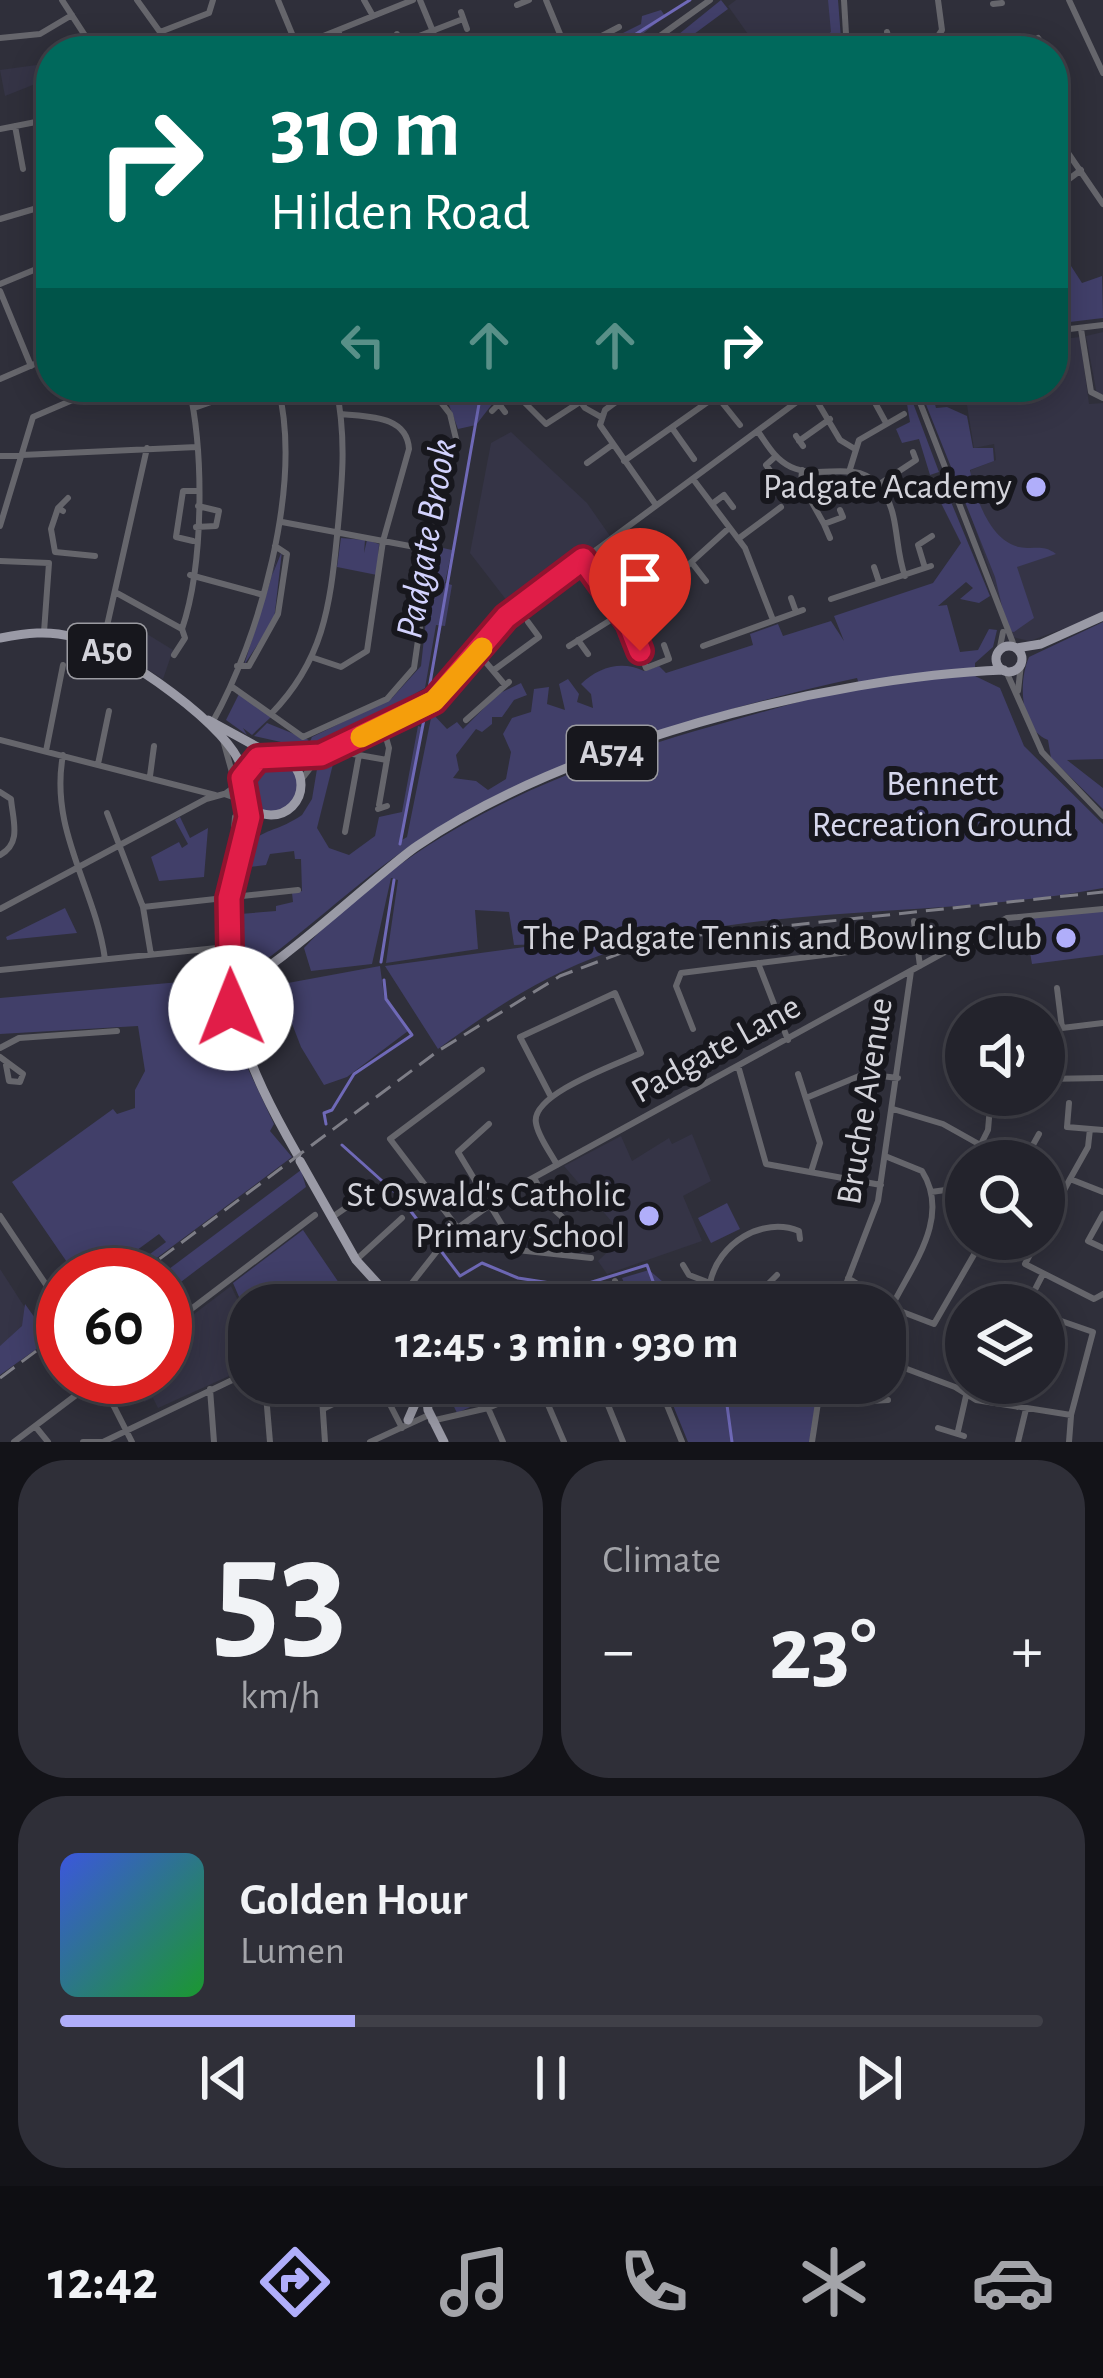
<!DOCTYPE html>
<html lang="en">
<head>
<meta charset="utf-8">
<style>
  body { margin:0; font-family:"Alegreya Sans",sans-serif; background:#2f2f38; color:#f1f3f6; height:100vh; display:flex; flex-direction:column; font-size:45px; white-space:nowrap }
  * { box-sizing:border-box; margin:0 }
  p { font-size:39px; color:#a3a4a9 }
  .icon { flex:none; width:66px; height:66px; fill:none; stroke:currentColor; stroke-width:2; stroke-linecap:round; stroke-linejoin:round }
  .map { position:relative; height:1442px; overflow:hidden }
  .side { display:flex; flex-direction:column; gap:18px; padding:18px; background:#131318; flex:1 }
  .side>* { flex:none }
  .guide { position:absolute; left:36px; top:36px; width:1032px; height:366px; border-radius:48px; box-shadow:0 6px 30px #0003,0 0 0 3px #404048; background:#00695c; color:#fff; overflow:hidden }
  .controls { position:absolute; left:945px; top:996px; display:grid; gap:24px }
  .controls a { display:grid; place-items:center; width:120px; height:120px; border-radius:50%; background:#23232c; box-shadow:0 6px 30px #0003,0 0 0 3px #404048; font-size:60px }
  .speed { position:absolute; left:36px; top:1248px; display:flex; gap:24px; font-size:60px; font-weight:700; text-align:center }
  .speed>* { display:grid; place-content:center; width:156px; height:156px; border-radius:50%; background:#23232c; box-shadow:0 6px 30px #0003,0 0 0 3px #404048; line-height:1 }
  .speed .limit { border:18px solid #d22; background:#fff; color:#111 }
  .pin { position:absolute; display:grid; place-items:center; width:102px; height:102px; color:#fff; margin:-123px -51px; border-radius:50% 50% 50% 0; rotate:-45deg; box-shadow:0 0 12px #0007 }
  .pin .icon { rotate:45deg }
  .me { position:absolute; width:132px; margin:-66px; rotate:359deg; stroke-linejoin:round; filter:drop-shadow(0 0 9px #0008) }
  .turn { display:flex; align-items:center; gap:42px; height:252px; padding:0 36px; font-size:54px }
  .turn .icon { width:156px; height:156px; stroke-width:2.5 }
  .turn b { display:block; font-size:84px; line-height:102px }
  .lanes { display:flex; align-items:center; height:114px; padding:0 36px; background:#0003; justify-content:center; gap:60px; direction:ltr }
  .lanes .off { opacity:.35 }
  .big { font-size:90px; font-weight:600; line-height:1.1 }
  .side .tile { flex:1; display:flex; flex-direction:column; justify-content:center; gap:18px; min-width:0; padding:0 42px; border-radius:48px; background:#2f2f38 }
  .side .dial { align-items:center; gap:0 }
  .dial b { font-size:156px; line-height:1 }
  .song { display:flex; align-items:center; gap:36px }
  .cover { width:144px; height:144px; border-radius:18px; background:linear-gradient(135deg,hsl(230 70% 55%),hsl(130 70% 35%)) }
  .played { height:12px; border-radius:6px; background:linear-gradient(90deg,#b0aefa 30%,#404048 30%) }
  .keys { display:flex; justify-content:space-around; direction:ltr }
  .heat { display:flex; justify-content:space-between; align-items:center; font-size:66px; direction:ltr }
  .side .tiles { flex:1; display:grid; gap:18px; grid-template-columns:1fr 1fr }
  .tile:last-child { grid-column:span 2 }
  .trip { position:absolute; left:228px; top:1284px; width:678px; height:120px; border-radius:48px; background:#23232c; box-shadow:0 6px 30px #0003,0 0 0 3px #404048; font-weight:600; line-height:120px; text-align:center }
  .tab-bar { display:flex; height:192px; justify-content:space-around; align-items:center; background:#0e0e12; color:#a3a4a9 }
  .tab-bar .icon { width:84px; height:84px }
  .tab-bar .current { color:#b0aefa }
  .tab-bar b { font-size:54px; color:#f1f3f6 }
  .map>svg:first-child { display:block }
  .built { fill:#353446 }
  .green { fill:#413f69 }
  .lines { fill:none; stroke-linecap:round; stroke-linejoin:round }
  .stream { stroke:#6f69b7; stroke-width:3 }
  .minor { stroke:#66666c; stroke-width:6 }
  .major { stroke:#9a9aa6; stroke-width:9 }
  .rail { stroke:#7e7e87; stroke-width:3; stroke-dasharray:18 9; stroke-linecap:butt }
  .route-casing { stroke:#92132f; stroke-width:30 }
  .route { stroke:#e11d48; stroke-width:21 }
  .slow { stroke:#f59e0b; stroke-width:21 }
  .poi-dot { fill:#b0aefa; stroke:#17171d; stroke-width:4.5 }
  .labels { text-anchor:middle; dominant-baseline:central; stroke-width:12; stroke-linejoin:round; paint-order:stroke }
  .shield { fill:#17171d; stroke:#9b9ba1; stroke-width:3 }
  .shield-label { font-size:33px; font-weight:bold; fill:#d3d3da }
  .poi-label { font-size:36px; fill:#d3d3da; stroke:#17171d; text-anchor:end }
  .park-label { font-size:36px; fill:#d6d7ec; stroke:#17171d }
  .street-label { font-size:36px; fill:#d3d3da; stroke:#17171d }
  .water-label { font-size:39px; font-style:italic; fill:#d2d2fd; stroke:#17171d }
</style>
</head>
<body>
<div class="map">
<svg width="1103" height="1442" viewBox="0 0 1103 1442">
  <rect width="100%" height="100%" fill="#2f2f3a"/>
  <!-- built -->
  <path class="built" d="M736 0H838L839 36 817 51H760L728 6Z
    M44 64 48 79 5 96 0 70Z
    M1103 332V394L1097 395 1086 336Z
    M1080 337 1089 404 1103 403V614L1030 641 1012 637 967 504 971 470 996 460 994 444 974 448 964 387H1053V340Z
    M511 432 587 503 610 536 511 606 470 553 491 443Z
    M134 626 173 650 163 679 119 652Z
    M692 1134 711 1181 683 1196 702 1241 607 1274 598 1261 624 1236 564 1166 621 1136 632 1161 669 1138 672 1144Z
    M0 1269 44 1337 0 1368Z
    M231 1286 249 1323V1367L158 1408 153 1398 144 1402 131 1377H165V1336Z"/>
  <!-- green -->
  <path class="green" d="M721 0 728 9 671 51H658Z
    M828 0H838L842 51H803L831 32Z
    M661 10 665 16 621 51H610L605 42 641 24 642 16Z
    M1053 238 1082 283 1102 276 1103 318 1053 324Z
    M433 387H519L493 403 476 425 458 429 449 405Z
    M897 387H907L939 472 930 475 919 439 902 443 896 429 910 422 906 398Z
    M919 387H930L936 408 947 407 967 416 973 448H993L994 461 970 470C975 496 989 540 1019 547 1035 550 1043 544 1056 554L1017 567 1034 618 1014 632 1008 631 995 577Z
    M944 485 990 596 979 603 960 599 973 588 966 582 938 606 947 605 960 652 978 650 989 629 997 630 993 647 975 663V676L1000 688 1024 746 1103 824V888C948 918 773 903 622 948 553 969 495 1007 438 1049L385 966 547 944 514 945 509 912 475 910 478 949 386 963 398 880 391 878 372 964 311 971 304 948C420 825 567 766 727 722 771 710 815 696 860 687L857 678C729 705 560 757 448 822 383 859 330 911 271 956L257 964C234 948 238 924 237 899L240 914 276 911V906L293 902 292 893 302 891 301 859H295L294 851 270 854 266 865 240 868C252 825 268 838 302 815L312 799 317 769 335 756 317 828 329 848 349 855 375 836 379 817 402 812 418 726 422 727 402 840 407 837 432 713 447 729 457 722 463 729 498 694 521 683 527 695 514 700 502 717H492V724L482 732 476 729 456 755 459 770 453 778 476 781 488 790 506 779 511 752 503 734 512 718 531 712 534 689 549 687 547 704 565 710 559 684 568 679 579 694 577 702 593 708 591 694 581 684C598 667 622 660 644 671L659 666 666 673 753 645 750 634 778 624 783 636 831 621 844 641 834 616 933 583 961 543 934 489Z
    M341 538 365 540 364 553 367 540 379 544 377 575 337 567Z
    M434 546 452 550 445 583 452 585 445 626 436 625 425 688 343 735 308 746 312 737 392 698 421 666Z
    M280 550 269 583 282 551 274 620 244 665Z
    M1103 622V759L1067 760 1103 788V809L1051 758 1048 740C1020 729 1018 682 1029 657Z
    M424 692 422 704 306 756 305 749 344 738Z
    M239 694 271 717 252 735 243 728 247 735 226 720Z
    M267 723 309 740 299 746 254 736Z
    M244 785a27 27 0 1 1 54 0a27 27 0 1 1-54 0Z
    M180 817 190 838 208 828 204 877 159 881 151 857 179 842 182 848 188 844 175 820Z
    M65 908 77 933 7 940 6 937Z
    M1103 911V955L1032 964 1024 918Z
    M380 966 384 996 408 1031 347 1077 324 1085 301 1047 277 985Z
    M225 978 219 991 235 1057 242 1056 274 1124 270 1131 292 1157 134 1275H122L166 1242 159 1234 103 1275H70L71 1268 12 1182 113 1109 117 1114 135 1108V1090L145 1071 138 1026 0 1034V998Z
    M301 1170 306 1187 165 1294 161 1275Z
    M727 1203 740 1229 711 1243 698 1218Z
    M303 1230 354 1305H249V1320L233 1283Z
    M649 1270 690 1305H633L622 1278Z
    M25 1304 40 1325 62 1315 63 1330 0 1375V1346L22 1326Z
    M966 1382 1023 1383 1013 1404 966 1391Z
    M455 1383H481L488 1399 457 1413 445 1388Z
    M664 1383H821L812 1442H688Z"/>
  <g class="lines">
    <!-- stream -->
    <path class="stream" d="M609 51 690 0
      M427 700 482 387
      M400 844 425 714
      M381 962 394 880
      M326 1124 324 1113 332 1110 354 1074 412 1035 386 999 384 980
      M342 1145 400 1197 460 1276 482 1263 518 1278 576 1287 647 1265 654 1284 673 1305
      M724 1383 732 1442"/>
    <!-- minor -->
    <path class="minor" d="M62 0 95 51
      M137 0 160 32 209 13 213 0
      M278 0 297 46
      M364 0 373 16
      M420 0 441 51
      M546 0 567 51
      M844 0 847 51
      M1069 0 1103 73
      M993 4 1002 3
      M517 5 529 0
      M461 12 467 29
      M338 30 345 51
      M887 32 892 51
      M397 34 405 51
      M0 38 40 34 72 15
      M401 43 463 19
      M286 51 413 0
      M355 51 358 50
      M573 51 619 27
      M639 51 710 0
      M718 51 722 42
      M928 51 942 30 938 0
      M1019 51 1038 38 1047 51
      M15 126 23 169
      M0 129 51 119
      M1053 131 1103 204
      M1053 191 1081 170
      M0 219 51 204
      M0 284 51 263
      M0 291 31 366
      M1081 329 1091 392 1103 398
      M1053 331 1103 325
      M0 379 51 357
      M570 387 585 408 601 417
      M636 387 605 410 600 425 656 505
      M781 387 794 403
      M914 387 1015 648
      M716 395 740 425
      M873 399 885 421
      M818 403 840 440 855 449
      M499 404 518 396 546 424 580 402
      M194 408 214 401 213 387
      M492 411 499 404 505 412
      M672 428 694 459
      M759 433C768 446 776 460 791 467 824 482 861 454 885 494 899 518 895 550 905 576
      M796 436 803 446
      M799 441 830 419
      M0 456 197 447
      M776 456 766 465 779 483
      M624 461 712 399 716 387
      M587 463 612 445
      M850 469 859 440 904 414
      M802 470 801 483 824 524
      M693 479 745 548 773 620
      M878 485 916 460 913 452
      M712 504 724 495 733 507
      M58 508 51 529 55 552 95 556
      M63 511 58 508 68 498
      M282 522 431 550
      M0 526 33 417 103 387
      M196 527 216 526 219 511 198 506
      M635 535 659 568
      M830 538 824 524 843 517 840 510
      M738 539 781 507
      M193 541 176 537 183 491H198
      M583 559 629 623 646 668 669 659 664 645
      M0 561 49 563 44 632
      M692 563 706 581
      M687 566 729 528
      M874 567 879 582
      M925 568 918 545 932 536
      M624 573 638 592
      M190 575 260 594
      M606 590 648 552
      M115 592 182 629C204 564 204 453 189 387
      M791 598 796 612
      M831 599 931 566
      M578 640 588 654
      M569 646 622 613
      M703 646 803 610
      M102 648 147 448
      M999 652 1003 632
      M478 653 505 685
      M174 655 185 638 182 629
      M314 658 341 667 367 651 383 541 409 449C407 415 368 417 341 414
      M237 666H249L278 614 287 554 275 546
      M494 670 539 637 528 622
      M1006 671 1042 752 1103 816
      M231 686 303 737 387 699 414 668 431 550 457 443 450 414 429 387
      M1018 691 1021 664
      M271 714C323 661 330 607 337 536 342 484 347 439 336 387
      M466 720 509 682
      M212 723C260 638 303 484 278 387
      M0 740 215 795
      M223 740 233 776
      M46 751 63 665
      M353 754 387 760
      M63 755C49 831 95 887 105 959
      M283 757 321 755 434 701 512 612 817 387
      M98 764 109 711
      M150 776 154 746
      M301 780 318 758
      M0 792 11 799C13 821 22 843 0 855
      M225 794 241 782
      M379 805 389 748 383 727
      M378 809 387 806
      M107 813 143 907 151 955
      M235 817 234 829 243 839
      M345 832 359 755
      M239 897 240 914
      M143 907 298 890
      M0 909 206 799 224 794 245 801
      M914 921 920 966
      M758 963 788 1040
      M0 970 227 947
      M1057 988 1062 1028 1103 1023
      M955 1025H966
      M693 1029 676 986 681 973 848 952
      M0 1048 19 1038 117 1031
      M0 1057 23 1074 20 1082 9 1081 6 1065
      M739 1069 766 1164 881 1185
      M798 1074 820 1143 811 1172
      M1044 1079 1103 1078
      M550 1095 520 1037 615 993 641 1053C618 1064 530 1094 536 1123 538 1137 551 1153 557 1165
      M806 1098 864 1074 898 1078
      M1069 1103 1067 1127 1103 1130
      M893 1109 943 1124 1009 1161
      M489 1124 458 1152 517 1250 591 1258
      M980 1146 988 1130 991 1095
      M885 1156 922 1171C951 1217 913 1264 892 1306
      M1024 1161 1039 1134
      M534 1178 549 1205 581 1234
      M1070 1179 1088 1147 1090 1129
      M359 1182 367 1200
      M931 1192 953 1189
      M1103 1214 1088 1241 1103 1248
      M0 1216 63 1310
      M331 1218 364 1195
      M457 1227 390 1139 482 1070
      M1044 1228 1070 1179 1103 1192
      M1038 1239 1025 1264 1094 1299 1103 1294
      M356 1260 402 1218
      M683 1265 689 1275 710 1283 735 1305
      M777 1275 769 1283 773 1296 794 1305
      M848 1278 900 1311 934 1324 983 1239
      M615 1281 626 1305
      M710 1283C718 1243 763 1216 799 1231L800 1239
      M488 1291 495 1305
      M397 1302 452 1232 511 1190 1007 918 1103 909
      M408 1305 411 1288
      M458 1305 492 1287
      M838 1305 878 1201 911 971
      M1003 1305 1007 1296 1025 1305
      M1027 1305 1043 1274
      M165 1329 315 1215
      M885 1355 899 1366 955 1387 976 1400 1071 1415 1093 1332 1044 1315
      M99 1377 132 1442
      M265 1383 270 1442
      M321 1383 325 1442
      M379 1383 402 1428
      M599 1383 623 1442
      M658 1383 682 1442
      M540 1386 564 1442
      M210 1389 214 1442
      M960 1389 966 1377
      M878 1398 880 1383
      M870 1401 888 1400
      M1017 1407 1025 1383
      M488 1408 503 1442
      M323 1409 375 1383
      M431 1421 488 1408 546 1383
      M35 1426 48 1442
      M938 1428 964 1436
      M958 1431 966 1396
      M14 1442 100 1377
      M83 1442H103L249 1372
      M370 1442 431 1414
      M812 1442 821 1383
      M1018 1442 1026 1409
      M1069 1442 1071 1416"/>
    <!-- major -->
    <path class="major" d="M0 638C26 633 48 630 74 637 116 648 237 729 243 773
      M996 659a13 13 0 1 1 26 0a13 13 0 1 1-26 0Z
      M1016 648 1041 644 1103 616
      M208 720 272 755
      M241 785a30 30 0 1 1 60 0a30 30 0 1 1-60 0Z
      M247 803C253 833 233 862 230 892 219 999 245 1063 297 1154
      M233 959 243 970 255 971
      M230 986C259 987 381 870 417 846 566 744 825 677 1004 670
      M300 1161 356 1260 397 1305
      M425 1383 428 1410 444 1442
      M408 1420 422 1388"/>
    <!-- rail -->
    <path class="rail" d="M138 1275 438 1051 560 976 621 953 699 935 1103 892
      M0 1378 63 1331"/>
  </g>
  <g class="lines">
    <!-- route casing -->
    <g class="route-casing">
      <path id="route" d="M231 1008 229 898 249 817 242 778 258 758 321 755 434 701 506 617 583 559 629 623 640 651"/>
    </g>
    <!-- route -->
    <use href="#route" class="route"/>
    <!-- slow -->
    <path class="slow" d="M361 737 434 701 482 648"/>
  </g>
  <!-- markers -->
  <g class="poi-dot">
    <circle cx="1036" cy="487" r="12"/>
    <circle cx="1066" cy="938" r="12"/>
    <circle cx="649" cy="1216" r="12"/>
  </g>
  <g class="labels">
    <!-- shield labels -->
    <g class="shield">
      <rect x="68" y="624" width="78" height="54" rx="9"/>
      <rect x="567" y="726" width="90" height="54" rx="9"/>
    </g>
    <g class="shield-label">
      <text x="107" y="651">A50</text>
      <text x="612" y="753">A574</text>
    </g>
    <!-- poi labels -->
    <g class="poi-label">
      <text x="1012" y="487">Padgate Academy</text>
      <text x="1042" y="938">The Padgate Tennis and Bowling Club</text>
      <text x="625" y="1195">St Oswald's Catholic<tspan x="625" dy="41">Primary School</tspan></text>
    </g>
    <!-- park labels -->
    <g class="park-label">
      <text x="942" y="784">Bennett<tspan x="942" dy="41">Recreation Ground</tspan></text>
    </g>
    <!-- street labels -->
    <g class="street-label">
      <text transform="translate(716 1049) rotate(-29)">Padgate Lane</text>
      <text transform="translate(865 1101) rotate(-81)">Bruche Avenue</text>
    </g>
    <!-- water labels -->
    <g class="water-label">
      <text transform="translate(427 539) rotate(-80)">Padgate Brook</text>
    </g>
  </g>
</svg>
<div class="controls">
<a><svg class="icon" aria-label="sound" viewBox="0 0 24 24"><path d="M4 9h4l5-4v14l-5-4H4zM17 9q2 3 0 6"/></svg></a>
<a><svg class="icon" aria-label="search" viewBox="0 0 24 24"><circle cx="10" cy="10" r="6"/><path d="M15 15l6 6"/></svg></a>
<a><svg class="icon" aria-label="layers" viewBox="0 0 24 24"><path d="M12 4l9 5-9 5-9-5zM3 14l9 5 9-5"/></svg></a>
</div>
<div class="speed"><div class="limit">60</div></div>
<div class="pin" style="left:640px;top:651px;background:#d93025"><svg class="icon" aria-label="arrive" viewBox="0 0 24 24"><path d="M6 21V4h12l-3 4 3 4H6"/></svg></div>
<svg class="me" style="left:231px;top:1008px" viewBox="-20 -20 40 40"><circle r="19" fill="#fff"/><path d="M0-13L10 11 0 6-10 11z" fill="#e11d48"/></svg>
<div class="trip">12:45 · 3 min · 930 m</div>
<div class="guide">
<div class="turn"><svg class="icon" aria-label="right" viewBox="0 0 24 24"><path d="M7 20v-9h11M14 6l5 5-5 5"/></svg><div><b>310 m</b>Hilden Road</div></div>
<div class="lanes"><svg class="icon off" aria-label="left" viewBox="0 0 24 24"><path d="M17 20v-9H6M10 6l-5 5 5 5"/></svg><svg class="icon off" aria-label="ahead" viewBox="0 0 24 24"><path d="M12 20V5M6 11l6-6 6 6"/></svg><svg class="icon off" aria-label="ahead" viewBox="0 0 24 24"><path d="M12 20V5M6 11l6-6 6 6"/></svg><svg class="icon" aria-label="right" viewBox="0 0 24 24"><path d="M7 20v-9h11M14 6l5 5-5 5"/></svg></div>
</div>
</div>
<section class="side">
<div class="tiles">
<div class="tile dial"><b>53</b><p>km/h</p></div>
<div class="tile"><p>Climate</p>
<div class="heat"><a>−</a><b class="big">23°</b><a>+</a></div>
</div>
<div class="tile">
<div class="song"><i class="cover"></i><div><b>Golden Hour</b><p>Lumen</p></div></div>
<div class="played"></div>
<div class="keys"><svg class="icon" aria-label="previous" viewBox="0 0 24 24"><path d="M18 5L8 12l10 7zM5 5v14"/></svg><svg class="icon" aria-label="pause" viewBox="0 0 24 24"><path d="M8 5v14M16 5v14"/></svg><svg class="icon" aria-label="next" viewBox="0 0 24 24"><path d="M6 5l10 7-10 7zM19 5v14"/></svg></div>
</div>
</div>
</section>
<nav class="tab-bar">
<b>12:42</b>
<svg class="icon current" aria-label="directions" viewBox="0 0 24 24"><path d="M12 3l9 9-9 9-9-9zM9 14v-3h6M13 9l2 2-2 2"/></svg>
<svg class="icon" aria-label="music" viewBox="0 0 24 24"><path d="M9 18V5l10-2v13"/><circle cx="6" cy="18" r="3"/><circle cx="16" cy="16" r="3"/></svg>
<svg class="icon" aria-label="phone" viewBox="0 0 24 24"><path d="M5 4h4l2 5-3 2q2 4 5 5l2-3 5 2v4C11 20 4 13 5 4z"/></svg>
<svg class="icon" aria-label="climate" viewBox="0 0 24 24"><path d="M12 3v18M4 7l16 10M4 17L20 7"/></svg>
<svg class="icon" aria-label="car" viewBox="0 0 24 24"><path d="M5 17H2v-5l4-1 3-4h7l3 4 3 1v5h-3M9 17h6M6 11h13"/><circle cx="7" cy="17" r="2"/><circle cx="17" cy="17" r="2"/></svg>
</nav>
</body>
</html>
